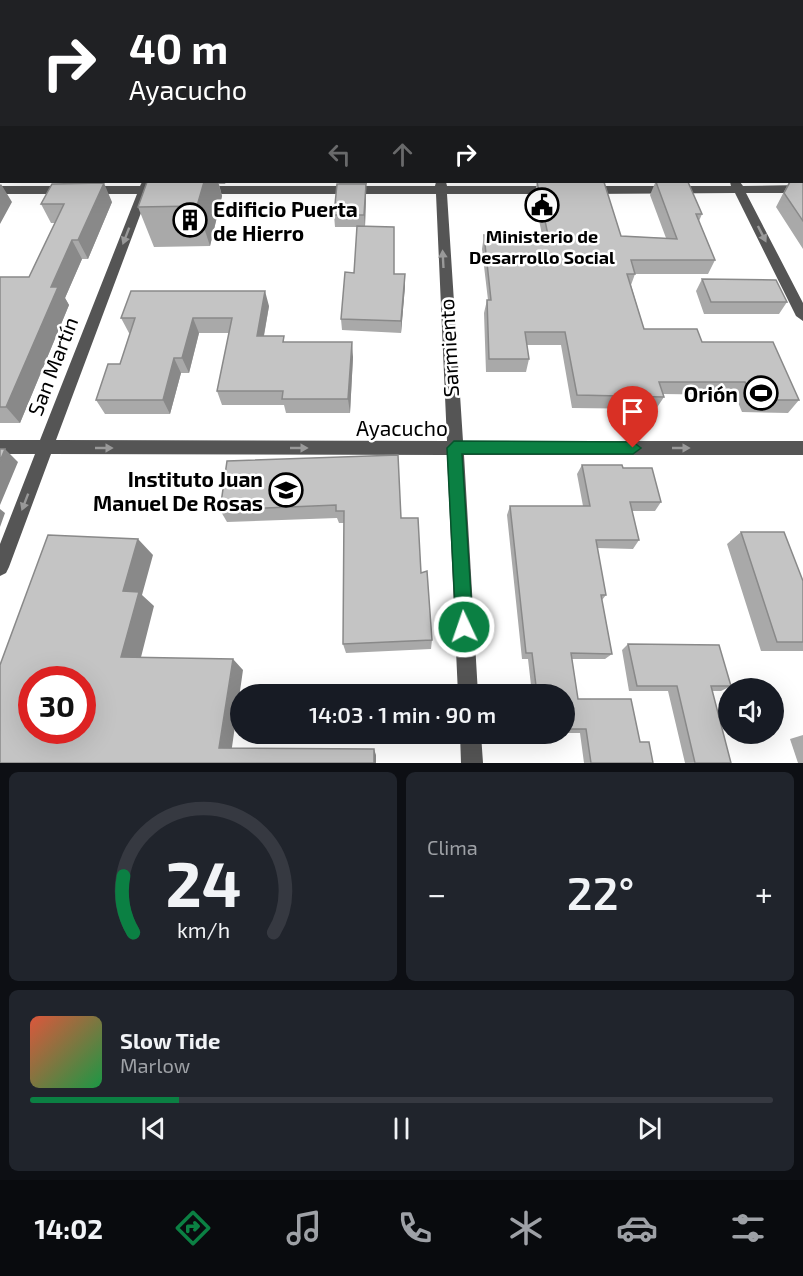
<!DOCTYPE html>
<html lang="es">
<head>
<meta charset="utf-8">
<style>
  body { margin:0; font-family:"Exo 2",sans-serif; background:#20242c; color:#f1f3f6; height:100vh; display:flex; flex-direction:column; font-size:22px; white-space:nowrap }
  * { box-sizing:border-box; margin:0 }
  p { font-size:20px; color:#9ea1a6 }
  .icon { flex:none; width:33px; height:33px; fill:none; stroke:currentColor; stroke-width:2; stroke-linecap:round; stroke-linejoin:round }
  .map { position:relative; height:763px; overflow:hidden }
  .side { display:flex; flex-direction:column; gap:9px; padding:9px; background:#0d0f14; flex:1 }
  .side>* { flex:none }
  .hud { position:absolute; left:0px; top:0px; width:804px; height:183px; box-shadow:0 6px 24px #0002; background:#202124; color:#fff; overflow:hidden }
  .buttons { position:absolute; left:718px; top:678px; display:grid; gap:12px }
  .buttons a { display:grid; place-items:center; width:66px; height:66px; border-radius:50%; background:#171b24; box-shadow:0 6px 24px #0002; font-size:30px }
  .speed { position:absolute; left:18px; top:666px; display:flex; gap:12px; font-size:30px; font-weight:700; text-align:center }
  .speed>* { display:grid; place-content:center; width:78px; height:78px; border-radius:50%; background:#171b24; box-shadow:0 6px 24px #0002; line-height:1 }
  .speed .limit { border:9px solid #d22; background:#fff; color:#111 }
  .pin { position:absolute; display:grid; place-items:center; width:51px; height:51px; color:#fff; margin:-62px -26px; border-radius:50% 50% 50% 0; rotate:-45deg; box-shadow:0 0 6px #0007 }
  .pin .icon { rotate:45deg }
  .me { position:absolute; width:66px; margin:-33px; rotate:357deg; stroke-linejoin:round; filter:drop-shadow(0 0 4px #0008) }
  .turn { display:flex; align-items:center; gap:21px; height:126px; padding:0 30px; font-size:27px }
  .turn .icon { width:78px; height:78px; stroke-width:2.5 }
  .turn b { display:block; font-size:42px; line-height:51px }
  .lanes { display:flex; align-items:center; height:57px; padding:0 30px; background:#0003; justify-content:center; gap:30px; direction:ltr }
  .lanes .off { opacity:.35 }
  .big { font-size:45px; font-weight:600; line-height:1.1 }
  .side .card { flex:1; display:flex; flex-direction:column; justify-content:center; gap:9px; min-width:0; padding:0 21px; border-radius:9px; background:#20242c }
  .side .dial { align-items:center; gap:0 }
  .dial svg { height:156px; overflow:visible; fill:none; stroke:#363941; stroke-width:7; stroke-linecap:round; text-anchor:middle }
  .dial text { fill:#f1f3f6; stroke:none }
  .song { display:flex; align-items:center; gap:18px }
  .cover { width:72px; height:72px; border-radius:9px; background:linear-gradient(135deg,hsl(10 70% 55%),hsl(140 70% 35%)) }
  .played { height:6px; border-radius:3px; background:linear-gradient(90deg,#0b8043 20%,#363941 20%) }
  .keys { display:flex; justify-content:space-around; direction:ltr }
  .heat { display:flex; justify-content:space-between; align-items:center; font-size:33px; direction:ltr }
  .side .tiles { flex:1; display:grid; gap:9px; grid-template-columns:1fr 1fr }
  .card:last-child { grid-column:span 2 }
  .trip { position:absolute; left:230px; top:684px; width:345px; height:60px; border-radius:30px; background:#171b24; box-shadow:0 6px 24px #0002; font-weight:600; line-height:60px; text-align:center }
  .dock { display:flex; height:96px; justify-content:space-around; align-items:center; background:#090b0e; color:#9ea1a6 }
  .dock .icon { width:42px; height:42px }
  .dock .on { color:#0b8043 }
  .dock b { font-size:27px; color:#f1f3f6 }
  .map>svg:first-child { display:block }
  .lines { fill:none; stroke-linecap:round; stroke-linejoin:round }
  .minor { fill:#555; fill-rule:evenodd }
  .wall { fill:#a9a9a9 }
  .shaded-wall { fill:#898989 }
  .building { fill:#c4c4c4; stroke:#898989; stroke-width:1.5; fill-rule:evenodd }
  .oneway { fill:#999 }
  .route { fill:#0b8043; stroke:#07532c; stroke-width:1.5 }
  .labels { text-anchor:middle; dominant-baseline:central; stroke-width:5; stroke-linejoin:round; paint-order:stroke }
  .far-poi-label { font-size:18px; font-weight:bold; fill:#000; stroke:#fff }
  .poi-label { font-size:21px; font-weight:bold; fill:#000; stroke:#fff; text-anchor:end }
  .street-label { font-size:21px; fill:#000; stroke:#fff }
</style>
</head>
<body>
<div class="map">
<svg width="803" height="763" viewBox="0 0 803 763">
  <rect width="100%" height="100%" fill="#fff"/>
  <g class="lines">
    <!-- minor -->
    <path class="minor" d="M0 0H6L2 2 0 6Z
      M426 0H434V2H426Z
      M0 38H2V44H0Z
      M142 182H152L151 186H164L170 190 164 194H148L56 440 447 441 436 194H200L194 190 200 186H435L436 182H446L447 186H554L560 190 554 194H447L463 441H803V455H464L478 694H458L447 455 51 454 9 567 6 573 0 576V544L35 454H0V440H40L137 194H0V186H140Z
      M730 182H740L743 186 803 185V193H746L803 303V321L796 316 735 193 587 194 581 190 587 186H731Z
      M460 734H481L483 763H461Z"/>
  </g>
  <!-- wall -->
  <path class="wall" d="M102 0H386V2H101Z
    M577 0H803V82L802 2H577Z
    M0 107H2V165H0Z
    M802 121H803V249L776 207 789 182H802Z
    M147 182H226L225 184H219L222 196 210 246 154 247 138 207Z
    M339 182H367V184H366V195L365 226 394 274H405V286L401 333 342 330 341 319 354 273 357 227H335L334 215Z
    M532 182H604L621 236 666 238 650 195 655 183H646L645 182H688L702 214 699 221 715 260 708 274H635L631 285 644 329 702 342 799 400 788 413 742 412 735 395 663 394 664 397 656 409 572 408 561 345H527L529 359 526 372H486L484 313 487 300H488L482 249 484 235H542L534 195 537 183H532Z
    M112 202 88 259H82L65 298 69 305 20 423H0V277H29L55 223H51L41 204Z
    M702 279 787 302 779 314H704L696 291Z
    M269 306 264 336 285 342 353 357 350 413H286L284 405H222L217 391 229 333H199L189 373H181L170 414H105L96 400 120 364 130 333H129L121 318Z
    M227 461 401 518 421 573 432 640 431 649 346 653 343 644 344 523H339L337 518 227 522 220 510Z
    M582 465 623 468 661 502 655 511H632L639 540 633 549 597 548 606 595 602 600 612 654 605 659H572L578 699 640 742 653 763H584L580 733H564V694H529H532L528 659H522L507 515 510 506H583L577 474Z
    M741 532 803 581V651H761L727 544Z
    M628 644 731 686 721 691H712L731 763H685L668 691H629L622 650Z
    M803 735V763H798L790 739Z"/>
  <!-- shaded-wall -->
  <path class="shaded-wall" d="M216 0H230V2H213Z
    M548 0H573L569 2H548Z
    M204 182H218L222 196 210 246 197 206Z
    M104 183 112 202 88 259 78 240Z
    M1 184 12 202 0 224V185Z
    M366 184V195L365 227 364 215Z
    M72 240 82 259 65 298 69 305 20 423 6 407 51 287Z
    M405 274V286L401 333V321Z
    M265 291 269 306 261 351 257 336Z
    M193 318 199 333 189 373 182 358Z
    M352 342 353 357 350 413 348 399Z
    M174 358 181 373 170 414 163 400Z
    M5 449 18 462 0 505V461Z
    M0 509 5 513 0 527Z
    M138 539 153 555 142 595 154 606 138 669 121 657 123 591Z
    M233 659 243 670 231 754 219 748Z
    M374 749 376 755V763H374Z"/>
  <!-- building -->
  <path class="building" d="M102 0H216L213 2H101Z
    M227 0H354V2H226Z
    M461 0H550L551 2H462Z
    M584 0H639L640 2H585Z
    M684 0H803V68L802 2H685Z
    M0 107H2V146H0Z
    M802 121H803V169H802Z
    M802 181H803V221L784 193 790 182Z
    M147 182H204L197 206 138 207Z
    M537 182H604L621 236 677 239 656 182H688L702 214H696L715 260H631L635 274H627L644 329H697L702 342H773L799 400H752L745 382H659L664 397 577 395 565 332H525L529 359H489L487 300H491L484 235H548Z
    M104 183 78 240H72L51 287H58L6 407H0V277H29L64 204H41L52 184Z
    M337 184H366L364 215H334Z
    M357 226 394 227V274H405L401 321 341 319 345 272 354 273Z
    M702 279 776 280 787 302H711Z
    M131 291H265L257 336H284L283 342H352L348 399H282L283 391H217L232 318H193L182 358H174L163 400H96L108 364H120L135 318H121Z
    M0 449H5L0 461Z
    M398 455 401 518H418L421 573 427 571 432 640 343 644 344 511H336V505L220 510 227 461Z
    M582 465H622L623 468H652L661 502H630L639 540H596L606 595H601L612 654 571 653 578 699H631L640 742H649L653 763H591L586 729H564V694H530H537L532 653H526L510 506H590Z
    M741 532H784L803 581V642H777Z
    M48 535 138 539 123 591 139 592 121 657 233 659 219 748 374 749V763H0V665ZM32 680H82V730H32Z
    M628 644 719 645 731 686H711L731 763H695L677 686H637Z"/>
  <!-- one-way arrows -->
  <defs><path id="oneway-solid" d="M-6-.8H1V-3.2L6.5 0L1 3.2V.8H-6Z" transform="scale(1.5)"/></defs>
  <g class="oneway">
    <use href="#oneway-solid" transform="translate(762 234) rotate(63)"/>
    <use href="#oneway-solid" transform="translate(126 236) rotate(111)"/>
    <use href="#oneway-solid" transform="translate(443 259) rotate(-93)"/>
    <use href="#oneway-solid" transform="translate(104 448)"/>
    <use href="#oneway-solid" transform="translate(299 448)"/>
    <use href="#oneway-solid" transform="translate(681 448)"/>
    <use href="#oneway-solid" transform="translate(25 502) rotate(111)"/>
  </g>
  <!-- route -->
  <path class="route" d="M454 441 633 442 641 448 633 454H462L473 627 471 633 464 636 458 633 456 627 447 448Z"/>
  <!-- icons -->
  <defs>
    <g id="civic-ring" transform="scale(1.725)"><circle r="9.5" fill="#fff" stroke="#000" stroke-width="1.5"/><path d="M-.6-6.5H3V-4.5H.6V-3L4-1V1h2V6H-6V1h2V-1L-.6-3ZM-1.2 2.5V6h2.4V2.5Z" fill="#000"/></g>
    <g id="building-ring" transform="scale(1.725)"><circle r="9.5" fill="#fff" stroke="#000" stroke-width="1.5"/><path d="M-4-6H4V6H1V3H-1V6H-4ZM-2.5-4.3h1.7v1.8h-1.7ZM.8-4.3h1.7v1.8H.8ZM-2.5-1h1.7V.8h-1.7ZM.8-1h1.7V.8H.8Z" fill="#000"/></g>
    <g id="stadium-ring" transform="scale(1.725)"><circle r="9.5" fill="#fff" stroke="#000" stroke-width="1.5"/><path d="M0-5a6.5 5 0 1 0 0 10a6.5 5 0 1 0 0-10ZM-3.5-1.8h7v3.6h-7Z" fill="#000"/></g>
    <g id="university-ring" transform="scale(1.725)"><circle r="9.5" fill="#fff" stroke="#000" stroke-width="1.5"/><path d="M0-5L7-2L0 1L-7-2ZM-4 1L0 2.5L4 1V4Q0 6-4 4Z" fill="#000"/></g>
  </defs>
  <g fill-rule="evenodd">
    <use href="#civic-ring" x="542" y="205"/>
    <use href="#building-ring" x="190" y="220"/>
    <use href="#stadium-ring" x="761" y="393"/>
    <use href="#university-ring" x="286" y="490"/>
  </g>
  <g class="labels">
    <!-- far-poi labels -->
    <g class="far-poi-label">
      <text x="542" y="236">Ministerio de<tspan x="542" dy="21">Desarrollo Social</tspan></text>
    </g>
    <!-- poi labels -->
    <g class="poi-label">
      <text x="213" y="208" text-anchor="start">Edificio Puerta<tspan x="213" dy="24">de Hierro</tspan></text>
      <text x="738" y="393">Orión</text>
      <text x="263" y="478">Instituto Juan<tspan x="263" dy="24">Manuel De Rosas</tspan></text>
    </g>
    <!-- street labels -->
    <g class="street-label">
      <text transform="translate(448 348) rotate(-93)">Sarmiento</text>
      <text transform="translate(52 366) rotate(-69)">San Martín</text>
      <text x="402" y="427">Ayacucho</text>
    </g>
  </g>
</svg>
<div class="buttons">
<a><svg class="icon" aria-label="sound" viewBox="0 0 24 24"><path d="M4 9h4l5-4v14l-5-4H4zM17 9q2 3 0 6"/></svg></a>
</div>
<div class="speed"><div class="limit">30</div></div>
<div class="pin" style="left:633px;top:448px;background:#d93025"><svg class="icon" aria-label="arrive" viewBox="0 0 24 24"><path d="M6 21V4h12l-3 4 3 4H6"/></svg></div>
<svg class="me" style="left:464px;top:627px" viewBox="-20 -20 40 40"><circle r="17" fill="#0b8043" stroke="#fff" stroke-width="3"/><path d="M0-11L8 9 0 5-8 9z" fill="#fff"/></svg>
<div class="trip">14:03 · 1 min · 90 m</div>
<div class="hud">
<div class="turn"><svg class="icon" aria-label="right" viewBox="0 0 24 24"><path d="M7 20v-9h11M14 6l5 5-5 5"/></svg><div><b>40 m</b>Ayacucho</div></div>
<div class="lanes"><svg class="icon off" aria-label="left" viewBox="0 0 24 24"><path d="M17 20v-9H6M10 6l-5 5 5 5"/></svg><svg class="icon off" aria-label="ahead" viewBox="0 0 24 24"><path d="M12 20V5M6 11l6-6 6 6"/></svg><svg class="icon" aria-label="right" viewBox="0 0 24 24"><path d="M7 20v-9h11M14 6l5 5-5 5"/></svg></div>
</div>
</div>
<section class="side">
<div class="tiles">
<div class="card dial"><svg viewBox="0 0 100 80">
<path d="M14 69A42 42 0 1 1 86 69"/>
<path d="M14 69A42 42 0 0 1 9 40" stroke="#0b8043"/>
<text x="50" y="56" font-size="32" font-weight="700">24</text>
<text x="50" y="72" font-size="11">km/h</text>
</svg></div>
<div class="card"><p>Clima</p>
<div class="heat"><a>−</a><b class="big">22°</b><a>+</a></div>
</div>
<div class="card">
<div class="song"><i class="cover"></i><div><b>Slow Tide</b><p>Marlow</p></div></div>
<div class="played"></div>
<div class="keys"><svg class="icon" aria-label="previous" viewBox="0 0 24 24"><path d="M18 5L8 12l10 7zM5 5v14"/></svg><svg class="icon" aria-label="pause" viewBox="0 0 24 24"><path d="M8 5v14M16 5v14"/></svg><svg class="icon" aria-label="next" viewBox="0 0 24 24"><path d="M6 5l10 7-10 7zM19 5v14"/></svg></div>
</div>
</div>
</section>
<nav class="dock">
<b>14:02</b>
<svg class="icon on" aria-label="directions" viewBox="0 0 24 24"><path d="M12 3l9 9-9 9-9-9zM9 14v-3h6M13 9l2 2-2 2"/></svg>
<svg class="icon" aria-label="music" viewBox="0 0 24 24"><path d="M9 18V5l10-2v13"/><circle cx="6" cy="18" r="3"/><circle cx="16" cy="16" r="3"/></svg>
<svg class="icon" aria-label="phone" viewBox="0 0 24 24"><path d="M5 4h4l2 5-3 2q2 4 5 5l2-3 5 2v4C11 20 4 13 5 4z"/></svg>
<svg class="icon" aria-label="climate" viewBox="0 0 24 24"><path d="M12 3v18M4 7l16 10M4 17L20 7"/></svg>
<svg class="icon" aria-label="car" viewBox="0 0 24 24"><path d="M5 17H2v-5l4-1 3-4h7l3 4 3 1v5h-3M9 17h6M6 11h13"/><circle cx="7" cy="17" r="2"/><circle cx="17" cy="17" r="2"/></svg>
<svg class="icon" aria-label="filters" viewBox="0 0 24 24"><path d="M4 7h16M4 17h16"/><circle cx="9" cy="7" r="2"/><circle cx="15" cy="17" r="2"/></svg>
</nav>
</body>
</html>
